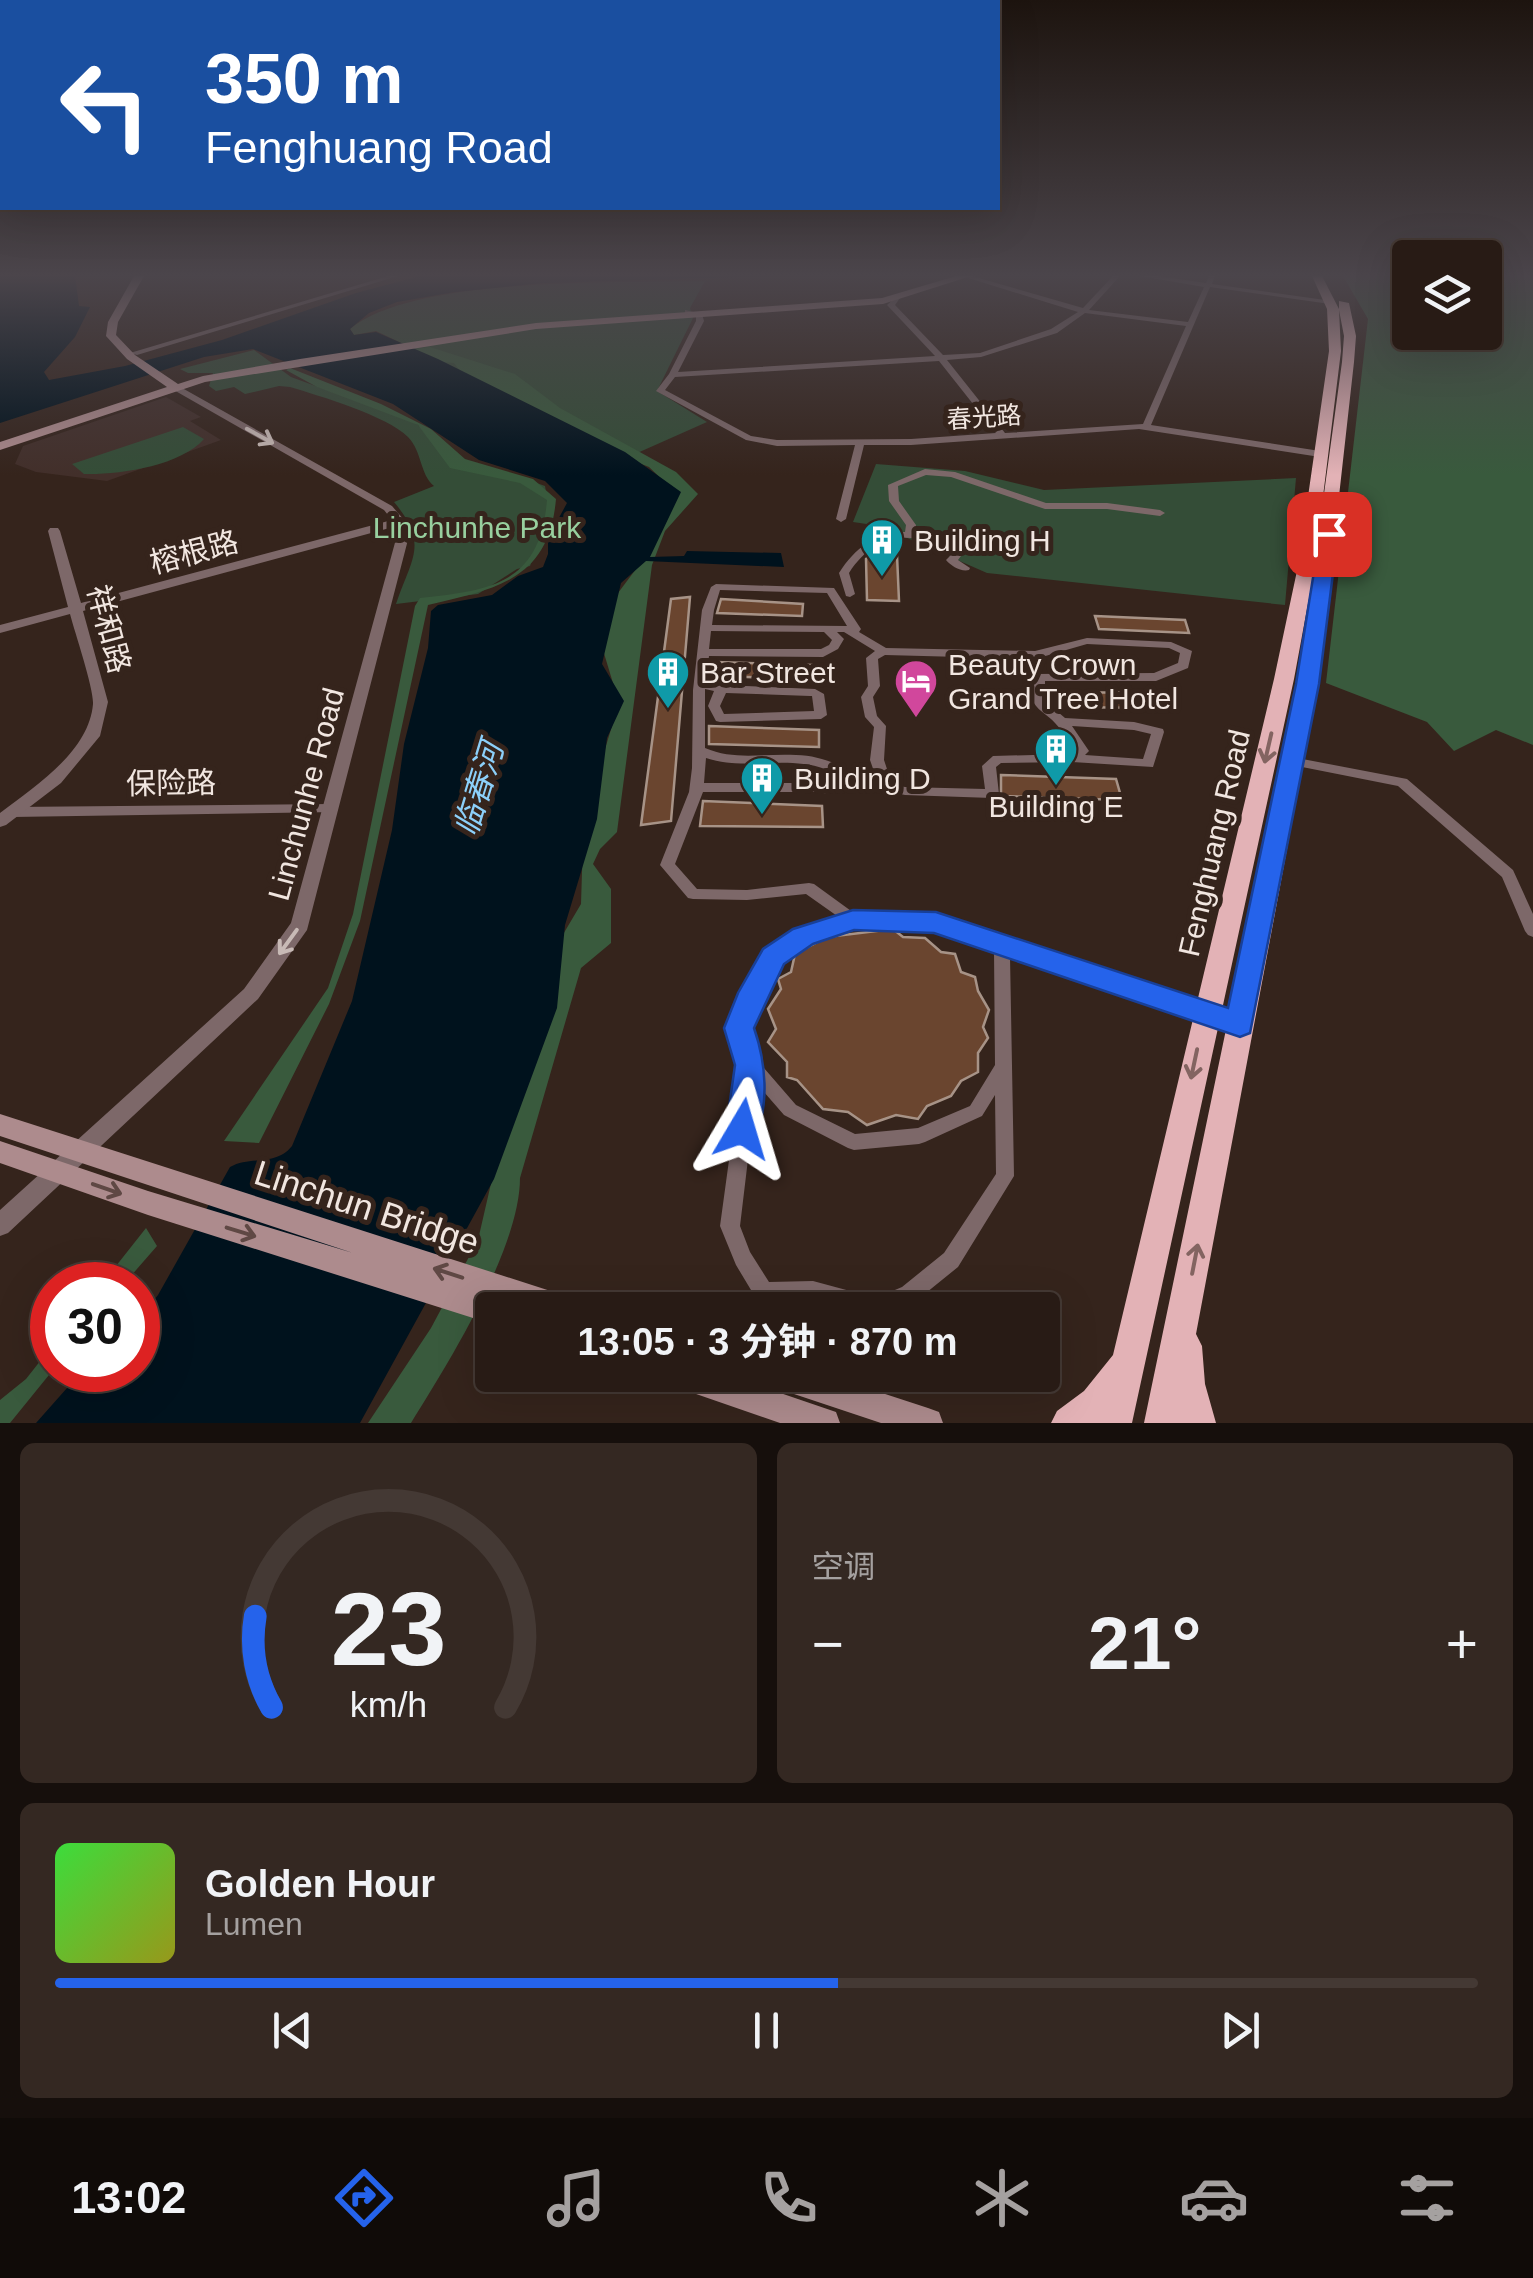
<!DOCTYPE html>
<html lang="zh">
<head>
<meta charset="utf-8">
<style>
  body { margin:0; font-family:Arial,"Noto Sans SC",sans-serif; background:#342822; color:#f1f3f6; height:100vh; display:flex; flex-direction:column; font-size:38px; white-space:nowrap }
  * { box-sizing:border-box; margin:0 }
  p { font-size:32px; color:#a5a1a0 }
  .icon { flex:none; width:55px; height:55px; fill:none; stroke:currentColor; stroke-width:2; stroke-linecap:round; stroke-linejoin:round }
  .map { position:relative; height:1423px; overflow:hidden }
  .sheet { display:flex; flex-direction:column; gap:20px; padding:20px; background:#160f0c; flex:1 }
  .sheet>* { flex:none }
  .top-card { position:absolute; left:0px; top:0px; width:1000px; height:210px; box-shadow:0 10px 40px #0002,0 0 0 2px #443934; background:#1a4fa0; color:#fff; overflow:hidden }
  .buttons { position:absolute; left:1392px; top:240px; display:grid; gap:20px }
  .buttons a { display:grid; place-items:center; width:110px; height:110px; border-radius:10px; background:#281b15; box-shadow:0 10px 40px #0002,0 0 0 2px #443934; font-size:50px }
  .speed { position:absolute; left:30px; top:1262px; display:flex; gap:20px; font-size:50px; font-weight:700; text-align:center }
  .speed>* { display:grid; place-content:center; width:130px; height:130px; border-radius:50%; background:#281b15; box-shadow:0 10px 40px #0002,0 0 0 2px #443934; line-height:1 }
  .speed .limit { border:15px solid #d22; background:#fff; color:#111 }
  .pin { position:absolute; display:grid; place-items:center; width:85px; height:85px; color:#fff; margin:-42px; border-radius:20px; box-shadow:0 5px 15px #0006 }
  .me { position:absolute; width:110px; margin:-55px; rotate:7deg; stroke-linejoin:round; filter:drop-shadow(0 0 8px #0008) }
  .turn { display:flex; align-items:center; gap:35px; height:210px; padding:0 40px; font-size:45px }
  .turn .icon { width:130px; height:130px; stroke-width:2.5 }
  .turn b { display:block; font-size:70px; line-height:85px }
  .big { font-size:75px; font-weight:700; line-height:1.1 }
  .sheet .card { flex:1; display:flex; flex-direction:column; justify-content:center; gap:15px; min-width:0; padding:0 35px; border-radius:15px; background:#342822 }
  .sheet .dial { align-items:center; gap:0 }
  .dial svg { height:260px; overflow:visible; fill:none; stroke:#443934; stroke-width:7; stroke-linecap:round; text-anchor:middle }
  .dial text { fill:#f1f3f6; stroke:none }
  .song { display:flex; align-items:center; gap:30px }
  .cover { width:120px; height:120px; border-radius:15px; background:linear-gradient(135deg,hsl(120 70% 55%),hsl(60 70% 35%)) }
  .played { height:10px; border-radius:5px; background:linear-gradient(90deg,#2563eb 55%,#443934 55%) }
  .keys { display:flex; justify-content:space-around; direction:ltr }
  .heat { display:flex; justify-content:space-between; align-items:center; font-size:55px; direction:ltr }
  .sheet .tiles { flex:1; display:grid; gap:20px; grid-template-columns:1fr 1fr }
  .card:last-child { grid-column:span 2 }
  .trip { position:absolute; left:475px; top:1292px; width:585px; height:100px; border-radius:10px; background:#281b15; box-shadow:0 10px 40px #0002,0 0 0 2px #443934; font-weight:700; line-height:100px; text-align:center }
  .menu { display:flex; height:160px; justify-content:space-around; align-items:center; background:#100b08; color:#a5a1a0 }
  .menu .icon { width:70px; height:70px }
  .menu .on { color:#2563eb }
  .menu b { font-size:45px; color:#f1f3f6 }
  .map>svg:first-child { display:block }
  .education { fill:#422f2a }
  .green { fill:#344d37 }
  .forest { fill:#395a3d }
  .water { fill:#00121d }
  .building { fill:#6a452f; stroke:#a79387; stroke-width:2.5 }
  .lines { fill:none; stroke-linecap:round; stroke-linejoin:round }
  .minor { fill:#7d6869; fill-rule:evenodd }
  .tertiary { fill:#7d6869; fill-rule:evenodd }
  .secondary { fill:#ad8b8d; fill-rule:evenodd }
  .trunk { fill:#e3b2b6; fill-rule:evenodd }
  .oneway { stroke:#c8bab6 }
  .oneway2 { stroke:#836461 }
  .oneway3 { stroke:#5f4844 }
  .route { fill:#2563eb; stroke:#184099; stroke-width:2.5 }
  .labels { text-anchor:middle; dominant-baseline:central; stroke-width:10; stroke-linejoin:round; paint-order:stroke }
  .far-street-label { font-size:25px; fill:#f1e6e0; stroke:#35241c }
  .park-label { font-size:30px; fill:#98d09f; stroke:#35241c }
  .poi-label { font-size:30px; fill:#f1e6e0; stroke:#35241c; text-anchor:start }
  .street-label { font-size:30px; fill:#f1e6e0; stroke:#35241c }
  .water-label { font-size:32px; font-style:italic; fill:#8cd0fa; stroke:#35241c }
  .near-street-label { font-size:35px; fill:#f1e6e0; stroke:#35241c }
</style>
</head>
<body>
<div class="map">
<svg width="1533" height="1423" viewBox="0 0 1533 1423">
  <rect width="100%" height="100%" fill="#35241c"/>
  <!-- education -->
  <path class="education" d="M166 397 201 417 190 421 221 440 107 481 36 472 15 464 23 446Z"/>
  <!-- green -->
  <path class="green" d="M705 281 690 308 693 318 657 391 707 422 635 454 376 331 354 335 350 329C415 276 618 283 705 281Z
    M254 350 291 377 414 422 476 469 517 476 545 486 550 516 530 566 517 569 478 594 396 604C412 557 429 544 394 502L434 486C420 475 422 451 408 437 387 416 320 396 290 387L279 386 245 394 234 387 216 391 209 386 213 373H188L180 369Z
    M183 427 204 439C180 466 119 475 84 474L72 464Z
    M876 464 965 471 1044 490 1296 478 1285 605 987 573 880 526 853 522Z"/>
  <!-- forest -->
  <path class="forest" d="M1343 276 1410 277V332H1485V276H1533V745L1496 730 1454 751 1427 722 1326 683 1368 319Z
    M430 347 515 374 560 408 676 472 698 494 665 531 652 565 617 832 600 849 593 864 611 889V943L581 968 520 1178C520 1248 449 1362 411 1423H368L431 1328 478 1240 501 1140 555 948 581 904 583 840 598 772 619 703 603 650 612 601 636 569 677 494 649 467 578 439 462 373 454 363 365 356Z
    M290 368 381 404 431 429 465 459 533 479 556 499C549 580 496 589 428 605L360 921 329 1004 259 1143 224 1141 328 988 353 914 415 606 420 598C492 590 540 584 547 500L520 483 450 468 418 425 317 387 286 370Z
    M146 1228 157 1246 123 1285H101Z
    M52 1346 53 1370 10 1423H0V1400L26 1379Z"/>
  <!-- water -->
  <path class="water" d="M0 276H75L79 306 90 307 75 337 44 372 49 380 125 366 222 340 356 293 420 276H773L543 283 455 292 397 302 369 313 350 329 354 335 376 332 438 359 625 452 681 492 650 557 684 556 687 551 781 553 784 567 646 561 621 583 602 664 624 701 607 738 597 819 565 925 557 1008 494 1179 360 1423H36L83 1370H138V1320L158 1295 230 1167C251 1155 275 1167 292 1146L352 1001 392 830 404 744 428 648 431 611 438 605 492 595 518 576 543 567 548 554V538L567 503 545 481 479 460 393 404 253 349 204 357 0 423Z"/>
  <!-- building -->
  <path class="building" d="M871 554 897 555 899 601 867 600 866 559Z
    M690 597 671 821 641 825 671 599Z
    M721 599 803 604 802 616 717 613Z
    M1095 616 1185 620 1189 633 1099 629Z
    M715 662 812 665V679L712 676Z
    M1052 692 1155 693 1161 708 1058 707Z
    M709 726 819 730V747L709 744Z
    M1001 775 1116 779 1122 800 1001 796Z
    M703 801 822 806 823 827 700 826Z
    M893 929 903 937 925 938 941 952 955 954 961 972 975 977 978 991 989 1010 983 1027 988 1038 978 1053V1072L961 1081 951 1096 927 1106 918 1119 896 1115 867 1125 848 1112 823 1109 797 1080 787 1077V1062L768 1042 776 1029 768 1009 781 989 778 979 791 972 795 954 827 937Z"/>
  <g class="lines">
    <!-- minor -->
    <path class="minor" d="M388 276H398L137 355 130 353Z
      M962 276H972L1083 308 1113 276H1120L1089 310 1188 322 1204 287 1140 276H1158L1206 283 1209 276H1215L1212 284 1332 301V303L1330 304 1210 287 1151 425 1320 451 1325 454 1320 457 1139 429 911 445H864L846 519 841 522 836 519 855 445 777 446 746 440 656 391 669 374 696 321V317L685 314V310L702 314 704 321 678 372 935 356 887 305 897 296 900 298 895 305 943 355 980 353 1051 329 1078 312ZM1085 313 1186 326 1143 424 1005 433 947 360 981 357 1057 333ZM939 361 996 433 911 439 777 440 751 436 665 390 675 377Z
      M925 469 955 472 1046 503H1107L1160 510 1165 513 1160 516 1107 509H1045L951 477 926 475 898 486 899 501 916 525 915 532C933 535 946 542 960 554L961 556 958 560 970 568 969 570C961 572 951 566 946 560L950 556C914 526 874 534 849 573L855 594 850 597 846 596 839 573C855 548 875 533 905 532L906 525 889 501 888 485Z
      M716 584 834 588 861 629 859 632 886 648 1035 651 1087 638 1171 642 1192 651 1188 668 1156 681H1045V701L1065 718 1134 722 1163 729 1164 732 1153 767 1072 762 1001 763 996 767 999 794 992 798 905 795 886 791 832 792 826 794 820 792H703L675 864 697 889 747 890 809 883 814 884 858 916 907 913 935 917 1246 1020 1248 1025 1246 1030 1240 1032 1010 956 1014 1176 958 1267 916 1301 895 1310H846L813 1301 775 1302 776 1310H756L754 1295 736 1265 720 1226 742 1065 731 1028 749 982 767 953 780 941 795 932 840 918 806 894 747 900 693 899 688 898 660 865 689 792 692 768 693 690 702 610 711 587ZM720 590 827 593 847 626 712 625 714 610ZM711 631 824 632 832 640 829 645 821 649H709ZM837 632H844L875 651 866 658 868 686 861 697 865 717 874 727 870 760 878 783H835L839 767 837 764C823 759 811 755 796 755 765 753 735 761 705 748V689L714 691 708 706 716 721 720 722 821 719 827 715 824 694 815 689 721 685 706 682 709 656 823 657 838 649 844 639ZM1087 644 1169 648 1180 653 1178 663 1154 673 1035 674C1032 682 1029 691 1032 699 1035 709 1048 715 1055 723 1063 731 1069 740 1075 750L1069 754 993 756 982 766 985 789 905 787 892 784 884 760 886 726 877 716 873 697 880 686 878 659 885 655 1035 659ZM726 693 810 696H812L814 711 724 714 720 706ZM1072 726 1134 730 1151 734 1143 759 1085 755 1089 751ZM706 758C745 771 786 755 825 769L821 783H704ZM907 925 934 928 994 950 995 1065 970 1106 918 1128 855 1134 796 1105 758 1061 747 1028C754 1009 760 988 772 970 801 926 859 925 907 925ZM757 1084 784 1115 848 1148 854 1150 919 1144 925 1142 982 1116 995 1095 996 1174 944 1253 902 1287 876 1298 813 1281 769 1282 750 1252 740 1226Z
      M1292 757 1407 779 1513 870 1533 914V937L1528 935 1525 931 1502 877 1398 786 1287 764 1285 761 1287 758Z
      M331 804 336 806 338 809 336 812 12 817 7 815 5 812 7 809 12 807Z"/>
    <!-- tertiary -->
    <path class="tertiary" d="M175 384 392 506 411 528 307 930 258 999 8 1233 0 1236V1210L244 989 291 923 399 528 397 526 83 611 108 702 100 736 61 783 6 825 0 827V813C35 786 89 752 93 704 94 689 75 633 70 614L0 633V625L68 607 48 531 50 528H58L60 531 81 603 392 520 384 510 172 389 170 387Z"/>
    <!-- secondary -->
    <path class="secondary" d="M134 276H144L118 322 116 335 135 355 178 384 203 376 300 359 536 323 882 298 956 276H971L883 304 536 329 205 382 0 450V442L167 387 127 359 106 336 108 322Z
      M0 1114 566 1296 576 1300 580 1310H523L504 1303 506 1310H492V1324L148 1215 0 1163V1141L148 1191 353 1253 0 1136Z
      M669 1375H728L836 1412 840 1423H780L673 1386Z
      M766 1375H827L928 1408 939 1412 943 1423H881L770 1386Z"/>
    <!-- trunk -->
    <path class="trunk" d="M1312 276H1322L1339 309V301L1349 303 1356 336 1354 362 1318 684 1196 1334 1202 1346 1205 1384 1216 1423H1144L1298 684 1314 571 1294 679 1132 1423H1051L1057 1411 1084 1391 1113 1355 1274 679 1298 566 1329 351 1327 309ZM1339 310 1344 336 1342 362 1317 545 1341 351Z"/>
  </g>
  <!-- one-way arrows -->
  <defs><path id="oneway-shaft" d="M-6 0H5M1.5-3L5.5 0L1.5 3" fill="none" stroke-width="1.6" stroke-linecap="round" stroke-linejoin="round" transform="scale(2.5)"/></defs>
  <g class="oneway">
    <use href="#oneway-shaft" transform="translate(260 436) rotate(29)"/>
    <use href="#oneway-shaft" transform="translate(288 942) rotate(126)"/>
  </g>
  <g class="oneway2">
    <use href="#oneway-shaft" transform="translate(1268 748) rotate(103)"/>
    <use href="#oneway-shaft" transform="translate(1194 1064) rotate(102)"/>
    <use href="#oneway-shaft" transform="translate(1195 1259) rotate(-79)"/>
  </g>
  <g class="oneway3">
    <use href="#oneway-shaft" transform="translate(107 1189) rotate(19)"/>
    <use href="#oneway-shaft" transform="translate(241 1232) rotate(17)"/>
    <use href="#oneway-shaft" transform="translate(448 1273) rotate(-162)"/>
  </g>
  <!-- sky -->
  <linearGradient id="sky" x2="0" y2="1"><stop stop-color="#1d140f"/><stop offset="0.58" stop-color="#4b454b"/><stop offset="1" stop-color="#4b454b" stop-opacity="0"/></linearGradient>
  <rect width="1533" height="475" fill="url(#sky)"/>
  <!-- route -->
  <path class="route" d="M1329 528 1338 534 1319 684 1250 1033 1240 1037 934 933 854 930 813 944 784 964 754 1028C766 1063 770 1105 754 1139L742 1144 731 1139 726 1129 735 1065 724 1028 738 993 763 949 793 929 853 910 936 912 1228 1008 1296 684 1320 534Z"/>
  <!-- icons -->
  <defs>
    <g id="building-pin" transform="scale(2.25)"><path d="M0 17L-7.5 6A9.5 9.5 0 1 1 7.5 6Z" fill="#0f9aa8" stroke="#35241c"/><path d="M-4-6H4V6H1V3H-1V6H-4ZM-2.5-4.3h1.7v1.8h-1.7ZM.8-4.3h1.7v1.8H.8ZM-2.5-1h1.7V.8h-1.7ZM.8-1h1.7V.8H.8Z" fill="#fff"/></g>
    <g id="hotel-pin" transform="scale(2.25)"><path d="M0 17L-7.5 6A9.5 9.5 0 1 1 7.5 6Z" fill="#d1479c" stroke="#35241c"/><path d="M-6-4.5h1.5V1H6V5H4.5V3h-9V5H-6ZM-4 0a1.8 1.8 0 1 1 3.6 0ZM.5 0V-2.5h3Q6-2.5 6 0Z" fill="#fff"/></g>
  </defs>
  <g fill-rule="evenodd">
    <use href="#building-pin" x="882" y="540"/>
    <use href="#building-pin" x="668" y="672"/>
    <use href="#hotel-pin" x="916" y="681"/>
    <use href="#building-pin" x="1056" y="749"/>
    <use href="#building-pin" x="762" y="778"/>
  </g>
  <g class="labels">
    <!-- far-street labels -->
    <g class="far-street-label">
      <text transform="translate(984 417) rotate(-4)">春光路</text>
    </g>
    <!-- park labels -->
    <g class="park-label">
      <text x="477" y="527">Linchunhe Park</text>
    </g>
    <!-- poi labels -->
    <g class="poi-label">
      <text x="914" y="540">Building H</text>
      <text x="948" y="664">Beauty Crown<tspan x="948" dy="34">Grand Tree Hotel</tspan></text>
      <text x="700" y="672">Bar Street</text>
      <text x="794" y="778">Building D</text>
      <text x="1056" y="806" text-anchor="middle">Building E</text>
    </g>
    <!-- street labels -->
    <g class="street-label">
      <text transform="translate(194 552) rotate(-15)">榕根路</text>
      <text transform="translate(109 629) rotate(75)">祥和路</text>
      <text transform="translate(171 783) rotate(-1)">保险路</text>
      <text transform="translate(306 794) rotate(-75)">Linchunhe Road</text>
      <text transform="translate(1214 843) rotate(-77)">Fenghuang Road</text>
    </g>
    <!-- water labels -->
    <g class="water-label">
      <text transform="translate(479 789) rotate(-73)">临春河</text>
    </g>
    <!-- near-street labels -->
    <g class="near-street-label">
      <text transform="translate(367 1207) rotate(18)">Linchun Bridge</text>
    </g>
  </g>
</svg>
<div class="buttons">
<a><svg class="icon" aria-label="layers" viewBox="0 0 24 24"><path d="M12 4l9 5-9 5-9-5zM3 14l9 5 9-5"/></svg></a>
</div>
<div class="speed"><div class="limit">30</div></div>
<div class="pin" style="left:1329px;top:534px;background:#d93025"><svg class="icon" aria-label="arrive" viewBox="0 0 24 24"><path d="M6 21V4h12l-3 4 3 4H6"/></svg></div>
<svg class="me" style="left:742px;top:1129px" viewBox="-20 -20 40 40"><path d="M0-17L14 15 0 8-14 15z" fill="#2563eb" stroke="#fff" stroke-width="4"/></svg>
<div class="trip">13:05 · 3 分钟 · 870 m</div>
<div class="top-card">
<div class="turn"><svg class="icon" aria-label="left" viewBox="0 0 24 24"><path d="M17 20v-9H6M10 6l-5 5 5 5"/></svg><div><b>350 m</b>Fenghuang Road</div></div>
</div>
</div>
<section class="sheet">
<div class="tiles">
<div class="card dial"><svg viewBox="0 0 100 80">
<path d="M14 69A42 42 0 1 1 86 69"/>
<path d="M14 69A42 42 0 0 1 9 41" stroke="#2563eb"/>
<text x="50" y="56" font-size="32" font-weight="700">23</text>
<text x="50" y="72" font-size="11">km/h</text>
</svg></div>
<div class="card"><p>空调</p>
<div class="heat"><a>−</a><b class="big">21°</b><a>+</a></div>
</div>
<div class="card">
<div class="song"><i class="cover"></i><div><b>Golden Hour</b><p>Lumen</p></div></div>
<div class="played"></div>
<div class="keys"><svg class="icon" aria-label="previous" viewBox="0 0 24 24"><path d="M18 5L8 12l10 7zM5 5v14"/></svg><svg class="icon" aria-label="pause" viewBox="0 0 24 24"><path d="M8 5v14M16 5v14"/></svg><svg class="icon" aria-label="next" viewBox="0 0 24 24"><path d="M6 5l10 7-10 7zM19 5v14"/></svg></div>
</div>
</div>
</section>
<nav class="menu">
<b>13:02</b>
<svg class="icon on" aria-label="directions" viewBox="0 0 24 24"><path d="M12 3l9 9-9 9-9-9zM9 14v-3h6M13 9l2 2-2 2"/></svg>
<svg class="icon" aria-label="music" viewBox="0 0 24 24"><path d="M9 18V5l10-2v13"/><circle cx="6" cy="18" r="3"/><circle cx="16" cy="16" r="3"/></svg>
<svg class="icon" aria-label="phone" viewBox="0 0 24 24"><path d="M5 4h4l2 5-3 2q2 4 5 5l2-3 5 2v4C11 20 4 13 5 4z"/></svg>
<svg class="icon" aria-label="climate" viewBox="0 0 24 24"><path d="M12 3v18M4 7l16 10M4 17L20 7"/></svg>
<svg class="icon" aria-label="car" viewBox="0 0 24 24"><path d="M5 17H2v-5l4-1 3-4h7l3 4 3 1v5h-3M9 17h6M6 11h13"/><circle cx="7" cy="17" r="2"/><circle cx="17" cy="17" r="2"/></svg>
<svg class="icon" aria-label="filters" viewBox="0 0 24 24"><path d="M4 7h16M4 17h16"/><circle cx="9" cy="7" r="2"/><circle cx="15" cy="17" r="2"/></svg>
</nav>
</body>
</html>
